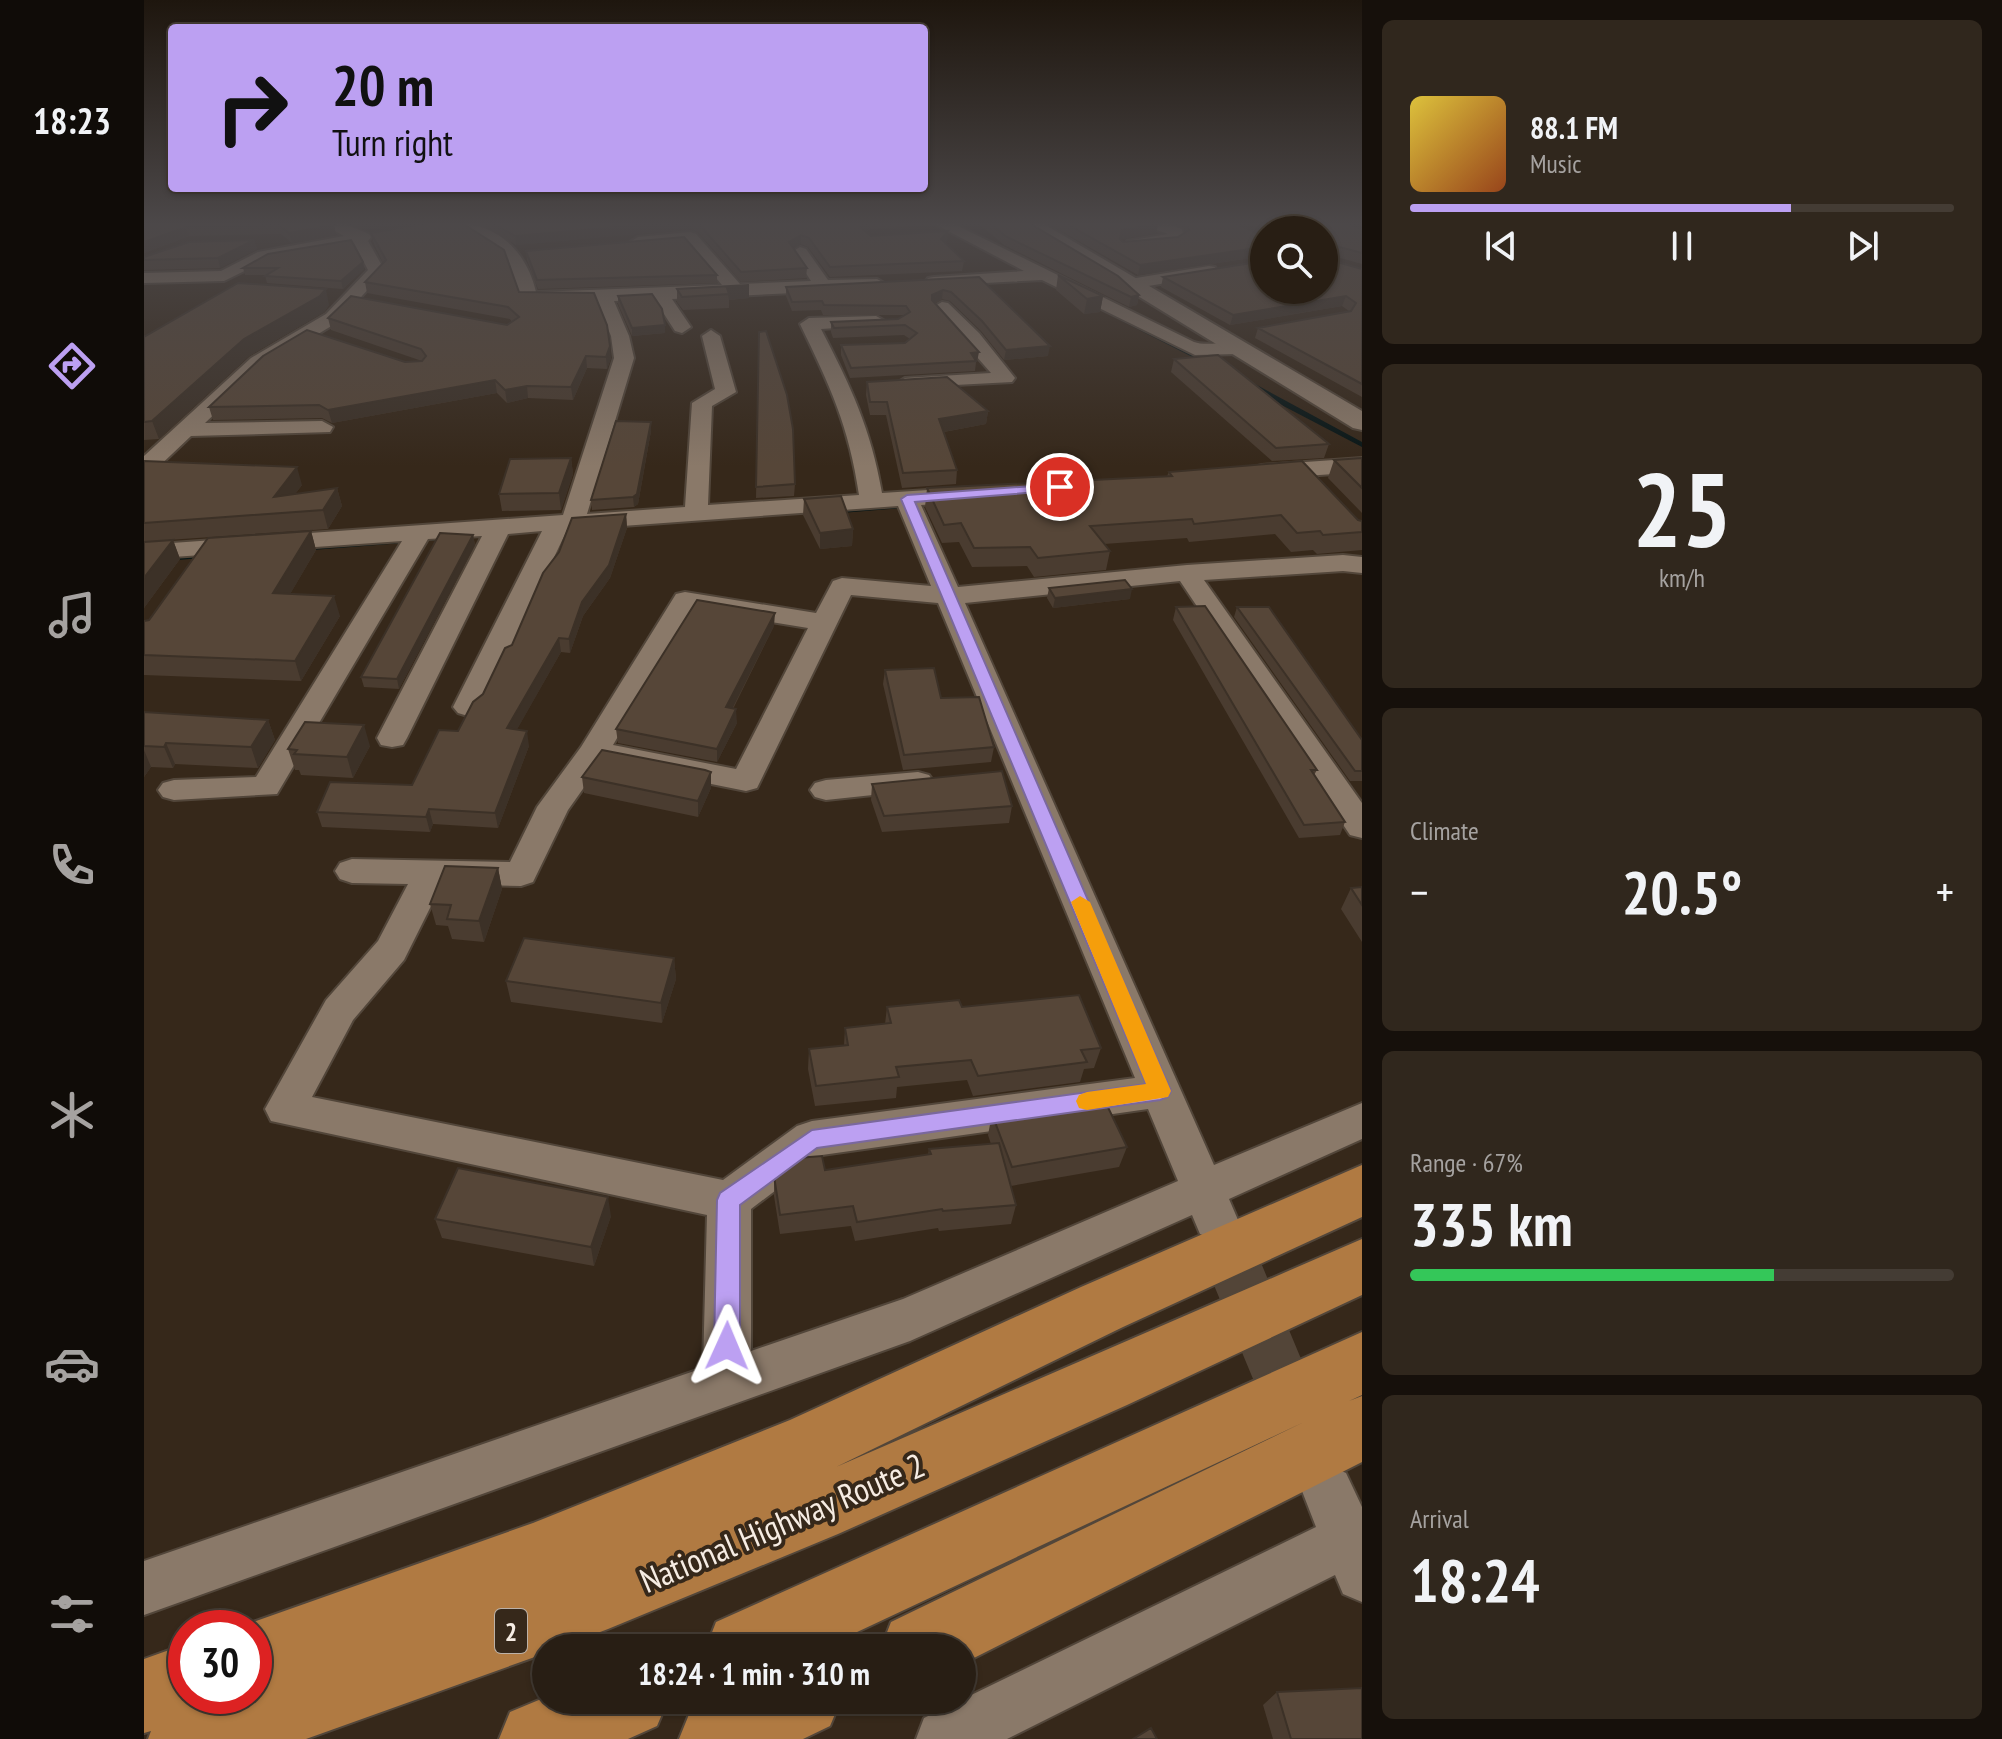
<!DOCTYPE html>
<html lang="en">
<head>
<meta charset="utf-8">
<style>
  body { margin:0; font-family:"PT Sans Narrow",sans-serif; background:#30271d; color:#f1f3f6; height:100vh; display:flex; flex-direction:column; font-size:30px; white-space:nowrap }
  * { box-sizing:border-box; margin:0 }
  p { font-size:26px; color:#a5a2a0 }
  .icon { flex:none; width:44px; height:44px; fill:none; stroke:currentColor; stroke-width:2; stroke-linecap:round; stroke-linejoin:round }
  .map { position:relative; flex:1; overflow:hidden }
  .side { display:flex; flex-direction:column; gap:20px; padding:20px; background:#16100b; width:640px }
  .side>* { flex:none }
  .guide { position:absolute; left:24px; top:24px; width:760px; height:168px; border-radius:8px; box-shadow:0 2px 6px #0004,0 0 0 2px #443c34; background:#bca0f2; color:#111; overflow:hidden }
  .fabs { position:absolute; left:1106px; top:216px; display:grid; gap:16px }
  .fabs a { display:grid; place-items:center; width:88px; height:88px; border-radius:50%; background:#281e14; box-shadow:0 2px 6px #0004,0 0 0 2px #443c34; font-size:40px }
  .speed { position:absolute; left:24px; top:1610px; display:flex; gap:16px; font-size:40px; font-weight:700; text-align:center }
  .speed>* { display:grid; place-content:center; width:104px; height:104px; border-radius:50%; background:#281e14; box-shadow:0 2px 6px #0004,0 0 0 2px #443c34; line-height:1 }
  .speed .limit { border:12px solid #d22; background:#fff; color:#111 }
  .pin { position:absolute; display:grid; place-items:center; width:68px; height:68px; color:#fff; margin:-34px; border:4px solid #fff; border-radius:50%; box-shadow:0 2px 8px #0007 }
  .me { position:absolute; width:88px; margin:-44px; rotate:1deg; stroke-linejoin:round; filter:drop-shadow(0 0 6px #0008) }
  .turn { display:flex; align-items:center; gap:28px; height:168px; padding:0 32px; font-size:36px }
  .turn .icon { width:104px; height:104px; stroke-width:2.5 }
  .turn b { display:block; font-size:56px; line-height:68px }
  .big { font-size:60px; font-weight:700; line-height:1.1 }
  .side .tile { flex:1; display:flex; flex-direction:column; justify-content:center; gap:12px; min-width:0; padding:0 28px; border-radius:12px; background:#30271d }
  .side .dial { align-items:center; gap:0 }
  .dial b { font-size:104px; line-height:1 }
  .song { display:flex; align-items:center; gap:24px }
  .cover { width:96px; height:96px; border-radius:12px; background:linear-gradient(135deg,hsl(50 70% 55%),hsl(20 70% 35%)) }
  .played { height:8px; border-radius:4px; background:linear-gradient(90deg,#bca0f2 70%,#443c34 70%) }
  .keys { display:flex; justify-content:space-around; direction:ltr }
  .heat { display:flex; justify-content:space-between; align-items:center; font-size:44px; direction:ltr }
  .charge { height:12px; border-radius:6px; background:linear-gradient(90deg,#34c759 67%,#443c34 0) }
  .trip { position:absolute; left:388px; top:1634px; width:444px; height:80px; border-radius:40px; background:#281e14; box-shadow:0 2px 6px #0004,0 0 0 2px #443c34; font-weight:700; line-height:80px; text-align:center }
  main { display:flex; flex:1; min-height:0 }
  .tab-bar { display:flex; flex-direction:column; width:144px; justify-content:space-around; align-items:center; background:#100c08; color:#a5a2a0 }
  .tab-bar .icon { width:56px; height:56px }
  .tab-bar .on { color:#bca0f2 }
  .tab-bar b { font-size:36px; color:#f1f3f6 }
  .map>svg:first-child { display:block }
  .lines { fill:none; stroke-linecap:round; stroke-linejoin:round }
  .stream { fill:#081616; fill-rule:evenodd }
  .minor-tunnel-far1 { stroke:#534538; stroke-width:39; stroke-dasharray:39 20; stroke-linecap:butt }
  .minor-tunnel { stroke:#534538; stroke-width:52; stroke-dasharray:52 26; stroke-linecap:butt }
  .minor-casing { stroke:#52463a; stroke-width:4 }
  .tertiary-casing { stroke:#52463a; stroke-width:4 }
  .trunk-casing { stroke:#52463a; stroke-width:4 }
  .minor { fill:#8a7969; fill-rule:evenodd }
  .tertiary { fill:#8a7969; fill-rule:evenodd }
  .trunk { fill:#b07a42; fill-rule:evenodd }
  .wall { fill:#4a3c30 }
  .shaded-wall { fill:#3c3127 }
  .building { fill:#564638; stroke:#3c3127; stroke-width:2 }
  .route { fill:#bca0f2; stroke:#7a689d; stroke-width:2 }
  .slow { fill:#f59e0b }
  .labels { text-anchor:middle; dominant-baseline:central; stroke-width:8; stroke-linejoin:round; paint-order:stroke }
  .shield { fill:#36281a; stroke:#bcb1a7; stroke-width:2 }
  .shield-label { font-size:26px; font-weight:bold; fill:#f6ece3 }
  .near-street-label { font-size:34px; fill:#f6ece3; stroke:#36281a }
</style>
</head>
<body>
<main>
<nav class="tab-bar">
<b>18:23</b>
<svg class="icon on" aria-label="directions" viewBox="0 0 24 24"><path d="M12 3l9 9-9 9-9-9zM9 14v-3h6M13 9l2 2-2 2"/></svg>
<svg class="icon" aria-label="music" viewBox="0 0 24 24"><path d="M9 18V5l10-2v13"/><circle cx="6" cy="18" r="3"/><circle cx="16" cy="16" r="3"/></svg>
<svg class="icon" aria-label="phone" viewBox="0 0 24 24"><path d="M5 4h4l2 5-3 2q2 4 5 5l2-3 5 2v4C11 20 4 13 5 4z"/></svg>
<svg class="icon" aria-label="climate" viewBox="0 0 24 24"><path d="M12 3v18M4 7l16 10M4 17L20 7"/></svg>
<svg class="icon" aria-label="car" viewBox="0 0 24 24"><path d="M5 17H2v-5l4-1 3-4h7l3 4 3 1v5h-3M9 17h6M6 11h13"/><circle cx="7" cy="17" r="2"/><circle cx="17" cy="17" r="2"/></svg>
<svg class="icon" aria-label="filters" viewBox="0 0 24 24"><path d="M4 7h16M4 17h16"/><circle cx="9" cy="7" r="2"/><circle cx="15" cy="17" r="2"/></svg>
</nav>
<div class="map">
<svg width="1218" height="1739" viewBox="0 0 1218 1739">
  <rect width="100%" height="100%" fill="#36281a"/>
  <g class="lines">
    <!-- stream -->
    <path class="stream" d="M1092 251 1120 260V264L1092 253Z
      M952 304 1066 362 1067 363 1062 364 950 307 949 306Z
      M1105 384H1111L1218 442V447L1105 388Z
      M767 503 771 505 770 507 685 514 681 511 685 508Z
      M308 534 312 537 311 539 155 551 151 548 155 545Z
      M65 552 69 555 68 557 0 563V557Z"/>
    <!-- minor-tunnel-far1 -->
    <path class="minor-tunnel-far1" d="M1076 1232 1087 1258"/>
    <!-- minor-tunnel -->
    <path class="minor-tunnel" d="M1086 1256 1151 1412"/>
    <!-- minor casing -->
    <g class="minor-casing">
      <path id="minor" d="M177 223H198L225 234 227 237 224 241 241 271 194 322 121 366 61 423 178 421 189 427 186 432 47 436 8 473 0 475V456L107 358 182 314 224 270 210 243 125 259 80 281 0 283V273L77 271 114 252 200 236Z
        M312 223C353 223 383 252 392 292L578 285 542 242 494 247 486 242 494 237 546 232 552 234 596 284 667 281 648 252 656 247 662 249 684 280 733 279 742 284 733 289 528 299 547 327 538 333 531 331 511 300 470 301 485 336 490 358 443 514 541 507 548 403 571 389 558 336 567 330 576 336 592 392 568 406 564 505 715 495C705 426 686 386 656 324L665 318 732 316 741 321 738 325 677 329C707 387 727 429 738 493L830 487 838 489 842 494 838 499 830 501 777 505 814 587 1043 565 1199 555 1218 557V573L1199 571 1060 580 1218 803V838L1206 835 1036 581 821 603 1070 1165 1218 1103V1139L1085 1199 1094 1220 1088 1234 1072 1240 1056 1234 1048 1215 766 1341 0 1615V1561L559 1368 563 1215 127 1121 121 1109 182 1000 234 941 264 884 208 883 196 879 191 871 196 863 208 859 366 862 393 807 437 747 532 594 541 592 672 613 689 581 698 578 787 586 754 506 423 530 339 707 334 713 324 716 314 713 309 707 398 531 364 534 263 738 259 745 248 747 237 745 233 738 338 536 284 539 133 794 30 800 19 797 14 790 19 783 30 780 112 777 258 541 0 559V545L419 515 470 358 467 336 453 302 378 301 364 259ZM707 595 794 603 991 1078 668 1121 653 1126 579 1180 168 1097 209 1020 260 960 298 884 377 886 389 882 424 810 458 762 602 791 613 788ZM549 609 664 628 592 769 469 745ZM1004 1109 1034 1181 759 1299 607 1351V1209L678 1155Z
        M789 223H808L1050 342C1067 348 1091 336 1104 348L1094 354 1051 355 898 280 784 286 781 282 784 278 790 277 880 271Z
        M1000 223H1021L1038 229 1040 238 1032 243 983 247V241L1024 234 1002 226Z
        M1065 266 1071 267 1073 271 1071 275 986 289 977 284 986 279Z
        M798 302 804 303 835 333 871 378 868 382 754 388 751 384 761 378 847 373 789 307Z
        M1218 458V472L1118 479 1110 477 1107 472 1110 467 1118 465Z
        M774 772 785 775 790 782 785 789 682 800 671 797 666 790 671 783 682 780Z
        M1184 1465 1202 1473 1218 1507V1602L1199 1594 1191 1575 863 1739H772L780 1718 1172 1527 1158 1491 1166 1473Z"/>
    </g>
    <!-- tertiary casing -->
    <g class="tertiary-casing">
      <path id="tertiary" d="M875 223H898L1218 411V430L1209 428Z"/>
    </g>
    <!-- trunk casing -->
    <g class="trunk-casing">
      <path id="trunk" d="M1218 1165V1217L979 1327 692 1467 1218 1239V1295L983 1405 694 1534 464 1629 414 1648H402V1653L162 1739H4L7 1731 0 1733V1659L42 1644V1696H110V1628H92L389 1523 646 1420 937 1287Z
        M1218 1332V1395L1205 1401 1218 1396V1462L818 1664V1648H737L747 1622 1160 1422 679 1648H562L572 1622Z
        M402 1697V1700H524L513 1726 484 1739H355L366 1712Z
        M574 1700H697L686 1726 659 1739H535L546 1712Z"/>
    </g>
    <!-- minor -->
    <use href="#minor" class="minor"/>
    <!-- tertiary -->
    <use href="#tertiary" class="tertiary"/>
    <!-- trunk -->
    <use href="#trunk" class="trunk"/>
  </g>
  <!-- wall -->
  <path class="wall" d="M0 223 190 225 192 235 148 243 137 234 45 236 0 253Z
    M203 223H264L218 230Z
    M334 223H789L788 225 726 229 722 232 727 236 803 241 801 243 820 261 818 271 686 277 664 247 657 244 650 249 663 268 662 278 597 282 554 232 547 229 372 245Z
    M834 223H885L995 295 993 305 985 307 860 245Z
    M903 223H1012L1014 224 1012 233 976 239 979 242 1034 237 1041 232 1039 226 1029 223H1090L1120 236V258V256L994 275Z
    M1098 223H1202L1218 229V264L1182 254V259L1218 269V397L1111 338 1114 328 1205 311 1198 306 1086 325 1017 287 1019 277 1120 290 1180 230H1120Z
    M227 233 375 292 467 358 463 369 443 368 429 400 384 398 363 403 353 393 188 423 178 418 69 420 65 407 261 362 278 361 187 330 184 318 363 325 368 322 366 319 223 293 221 282 239 263 230 244Z
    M110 240 113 249 76 268 0 270V257Z
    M382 251 573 275V283L394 289 383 260Z
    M219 262 220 269 199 289 123 283 121 275H101L99 268Z
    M914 275 959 296 956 312 940 314 912 290Z
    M835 277 904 356 860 360 837 331 806 301 798 299 791 303 833 362H832L831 371 706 378 697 355V345L761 343 766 339 760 335 689 338 687 332V322L754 319 761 315H679L677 310 648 311 642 296V287Z
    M605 285V298L585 300V308L539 310 533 302V289Z
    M474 296 521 333 488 336 474 304Z
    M185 305 180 312 105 356 15 439 0 440V337Z
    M615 332 651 484 650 496 612 498Z
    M1030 359 1185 444 1180 458 1128 461 1027 372Z
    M723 382 844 411 842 424 800 432 813 470 812 484 758 488 742 415H726L722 395Z
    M507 422V431L494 504 490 507 448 510 447 500Z
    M427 458 429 474 417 510 358 511 355 494Z
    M1218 458V513L1184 478 1190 460Z
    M0 461 158 485 151 494 193 488 198 506 184 529 9 541 29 540 36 559 0 608Z
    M1025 472 1218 521V550L1173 554 1169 550 1147 552 1131 534 1045 542 1043 538 960 544 966 551 962 570 890 577 883 566 828 567 815 542 798 543 781 507 783 488 1023 476Z
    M660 499 709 529 708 546 676 549 659 515Z
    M482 514 483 528 466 578 439 616 426 653 417 652 373 729 385 746 354 828 289 824 286 832 178 827 173 812 268 785 314 731 339 694 368 645 415 552Z
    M167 531 172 550 146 594 196 616 157 681 0 675V621L5 620Z
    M329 535 331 545 255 689 220 687 217 677Z
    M905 588 986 599 909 608 903 598Z
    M1032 607 1173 770 1170 775 1201 822 1196 835 1155 838 1029 620Z
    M1093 607 1218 740V781H1206L1090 617Z
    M630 626 589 709 593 723 573 762 474 743 472 729Z
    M741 670 797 698 850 747 847 762 759 770 739 684Z
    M0 712 124 720 131 740 114 768 31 764 29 768 7 767 0 777Z
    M226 746 209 778 157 775 155 770H151L144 749Z
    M567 772V788L554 817 440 793 438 777Z
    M728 784 868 806 865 823 738 832 727 800Z
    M354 868 358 889 340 942 308 939 304 926 292 925 286 904Z
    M1218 887V942L1197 909 1207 888Z
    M530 958 532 979 518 1023 367 1002 362 981Z
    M743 1007H818L957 1048 950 1068 940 1069 936 1082 829 1096 823 1080 753 1087 752 1098 671 1106 664 1069 665 1049 700 1045 701 1028 741 1024Z
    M848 1114 983 1147 975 1167 867 1186 872 1205 867 1224 795 1231 794 1228 711 1241 707 1226 636 1234 630 1196V1176L681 1170 784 1155 785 1149 847 1144 844 1135Z
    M467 1216 450 1266 298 1238 291 1219Z
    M1133 1692 1218 1739H1129L1119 1705Z"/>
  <!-- shaded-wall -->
  <path class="shaded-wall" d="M217 223H264L218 230Z
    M517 223H547V229L372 245 371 236Z
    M722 223H726V229L715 236 716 227Z
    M1014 224 1012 233 976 239 974 248 978 230Z
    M190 225 192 235 148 243 145 233Z
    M42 227 45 236 0 253V242Z
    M804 231 803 241 796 248 797 239Z
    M657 235V244L645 251V242Z
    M110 240 113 249 76 268 74 258Z
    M1120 247V256L994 275 996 265Z
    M219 262 220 269 199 289 197 281Z
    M605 285V298L585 300 583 288Z
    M182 289 185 305 180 312 105 356 15 439 8 421 100 339Z
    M799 290 798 299 788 304V295Z
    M995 295 993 305 985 307 987 297Z
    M959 296 956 312 940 314 943 299Z
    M1202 296 1198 306 1086 325 1089 315Z
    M521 325V333L488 336V328Z
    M466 346 467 358 463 369 462 357Z
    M906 346 904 356 860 360 862 350Z
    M835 352 833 362H832L827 353Z
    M442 356 443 368 429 400 427 387Z
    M351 380 353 393 188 423 184 410Z
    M383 386 384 398 363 403 361 390Z
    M844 411 842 424 794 433 795 419Z
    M507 422V431L494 504 490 507 489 497Z
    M427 458 429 474 417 510 415 493Z
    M153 467 158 485 137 513 130 497Z
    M193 488 198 506 184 529 179 510Z
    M482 514 483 528 466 578 439 616 426 653 425 639 438 602Z
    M709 529 708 546 676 549V533Z
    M167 531 172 550 135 613 129 593Z
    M329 535 331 545 255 689 253 679Z
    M29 540 36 559 0 608V578Z
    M988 589 986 599 909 608 911 598Z
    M190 596 196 616 157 681 151 661Z
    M631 613 630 626 582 721V707Z
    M415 638 417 652 366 742 363 728Z
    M592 709 593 723 573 762V749Z
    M124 720 131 740 114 768 107 747Z
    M220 725 226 746 209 778 203 757Z
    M383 731 385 746 354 828 351 813Z
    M22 743 31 764 29 768 20 747Z
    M0 750 7 767 0 777Z
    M567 772V788L554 817V801Z
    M285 809 289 824 286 832 282 817Z
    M354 868 358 889 340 942 335 921Z
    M530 958 532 979 518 1023 517 1003Z
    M464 1197 467 1216 450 1266 447 1247Z"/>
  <!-- building -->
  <path class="building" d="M0 223H185L190 225 145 233 135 225 42 227 0 242Z
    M284 223H318L360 250 375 292 450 293 463 325 466 346 462 357 442 356 427 387 383 386 361 390 351 380 184 410 175 405 65 407 119 356 163 330 261 362 278 361 282 356 277 349 184 318 207 296 363 325 375 317 364 307 221 282 242 260 227 233Z
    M349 223H517L371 236Z
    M554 223H722L716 227 727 236 804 231 797 239 820 261 686 267 665 238 657 235 645 242 663 268 597 272Z
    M846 223H885L974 276 995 295 987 297 861 236Z
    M921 223H1012L1014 224 978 230 976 239 979 242 1034 237 1045 230 1043 223H1090L1120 236V247L996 265Z
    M1125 223H1202L1218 229V253L1181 243 1182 259 1218 269V384L1114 328 1207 311 1212 303 1202 296 1089 315 1019 277 1120 261V290H1180V230H1125Z
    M540 237 573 275 393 280 382 251Z
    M110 240 74 258 0 260V257L45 242Z
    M207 240 219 262 197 281 121 276 134 268H99L124 254Z
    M914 275 959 296 943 299Z
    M835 277 906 346 862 350 838 321 807 292 799 290 788 295V300L835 352 827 353 832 361 707 368 697 345 761 343 773 333 761 325 690 328 687 322 754 319 766 312 762 306 680 305 678 301 648 302 642 287Z
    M94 283 182 289 176 296 100 339 8 421 0 422V337Z
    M605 285 583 288 585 294 538 297 533 289Z
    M508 294 518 309 521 325 488 328 474 296Z
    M622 331 643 395 649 429 651 484 612 487 615 332Z
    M1074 355 1185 444 1132 448 1030 359Z
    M803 377 844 411 795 419 813 470 759 473 743 402H726L723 382Z
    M472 421 507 422 493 494 489 497 447 500Z
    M427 458 415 493 355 494 366 459Z
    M1218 458V488L1190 460Z
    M0 461 153 467 130 497 193 488 179 510 0 523Z
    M1158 461 1214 520 1218 521V532L1179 535 1176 531 1153 533 1137 515 1050 524 1048 519 946 526 966 551 894 558 886 547 830 548 817 523 800 525 783 488 1028 476 1025 472Z
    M697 496 709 529 676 533 660 499Z
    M482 514 465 565 438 602 425 639 415 638 363 728 383 731 351 813 285 809 282 817 173 812 186 782 268 785 295 730 314 731 329 702 339 694 361 648 368 645 399 573 415 552 428 518Z
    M167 531 129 593 190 596 151 661 0 655V621L5 620 64 538Z
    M296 533 329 535 253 679 217 677Z
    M29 540 0 578V542Z
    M981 580 988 589 911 598 905 588Z
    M553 600 631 613 582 707 592 709 573 749 472 729Z
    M1061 606 1173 770H1167L1201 822 1160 825 1032 607Z
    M1093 607H1125L1218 740V771H1211Z
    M790 668 797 698 835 697 850 747 760 755 741 670Z
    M0 712 124 720 107 747 22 743 20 747 0 746Z
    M161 722 220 725 203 757 150 754 153 750 144 749Z
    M458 750 561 770 567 772 554 801 438 777Z
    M858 771 868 806 740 816 728 784Z
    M301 866 354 868 335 921 303 919 307 905 286 904Z
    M1218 887V905L1207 888Z
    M380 938 530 958 517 1003 362 981Z
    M935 995 957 1048 937 1050 943 1062 834 1076 827 1060 752 1067 755 1077 672 1086 665 1049 704 1045 701 1028 747 1023 743 1007 815 1000 818 1007Z
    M960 1099 983 1147 868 1167 848 1114Z
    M855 1143 872 1205 799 1211 798 1209 713 1222 709 1206 636 1215 630 1176 653 1158 678 1156 681 1170 787 1154 785 1149Z
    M314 1168 464 1197 447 1247 291 1219Z
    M1218 1688V1739H1147L1133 1692Z
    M1007 1728 1013 1739H989Z"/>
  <!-- sky -->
  <linearGradient id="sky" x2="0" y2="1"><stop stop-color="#1e160e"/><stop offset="0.48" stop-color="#4c4849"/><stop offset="1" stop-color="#4c4849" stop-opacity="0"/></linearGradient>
  <rect width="1218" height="466" fill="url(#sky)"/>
  <!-- route -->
  <path class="route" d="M916 484 920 485V490L771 502 1027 1091 1024 1097 1016 1100 673 1148 596 1205V1346L592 1355 583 1358 574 1355 570 1346 573 1200 576 1193 668 1130 1002 1084 757 499 763 495Z"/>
  <!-- slow -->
  <path class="slow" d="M936 896 946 902 1027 1091 1024 1097 943 1110 935 1108 932 1101 935 1095 943 1092 1002 1084 927 902Z"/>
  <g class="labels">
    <!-- shield labels -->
    <rect class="shield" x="351" y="1609" width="32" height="44" rx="6"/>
    <g class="shield-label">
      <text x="367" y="1631">2</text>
    </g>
    <!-- near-street labels -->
    <g class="near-street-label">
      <text transform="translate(638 1522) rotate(-23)">National Highway Route 2</text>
    </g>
  </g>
</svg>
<div class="fabs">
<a><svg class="icon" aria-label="search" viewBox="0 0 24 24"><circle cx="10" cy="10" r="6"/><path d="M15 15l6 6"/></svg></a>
</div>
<div class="speed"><div class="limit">30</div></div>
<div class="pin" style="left:916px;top:487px;background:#d93025"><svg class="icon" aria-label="arrive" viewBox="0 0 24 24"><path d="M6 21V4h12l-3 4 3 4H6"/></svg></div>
<svg class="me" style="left:583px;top:1346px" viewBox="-20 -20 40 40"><path d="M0-17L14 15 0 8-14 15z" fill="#bca0f2" stroke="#fff" stroke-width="4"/></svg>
<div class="trip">18:24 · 1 min · 310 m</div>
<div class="guide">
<div class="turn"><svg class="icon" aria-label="right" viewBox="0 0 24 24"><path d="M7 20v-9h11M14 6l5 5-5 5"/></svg><div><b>20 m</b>Turn right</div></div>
</div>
</div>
<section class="side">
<div class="tile">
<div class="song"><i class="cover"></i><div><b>88.1 FM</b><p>Music</p></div></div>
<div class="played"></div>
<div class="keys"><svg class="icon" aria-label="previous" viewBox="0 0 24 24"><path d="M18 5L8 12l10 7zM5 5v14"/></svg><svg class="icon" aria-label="pause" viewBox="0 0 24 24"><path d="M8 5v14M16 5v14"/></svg><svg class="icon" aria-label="next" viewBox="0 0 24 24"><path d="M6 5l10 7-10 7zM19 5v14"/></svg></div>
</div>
<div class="tile dial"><b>25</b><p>km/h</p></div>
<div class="tile"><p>Climate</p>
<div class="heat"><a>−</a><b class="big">20.5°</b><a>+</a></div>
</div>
<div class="tile"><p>Range · 67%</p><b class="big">335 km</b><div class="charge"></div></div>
<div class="tile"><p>Arrival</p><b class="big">18:24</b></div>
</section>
</main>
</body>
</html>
